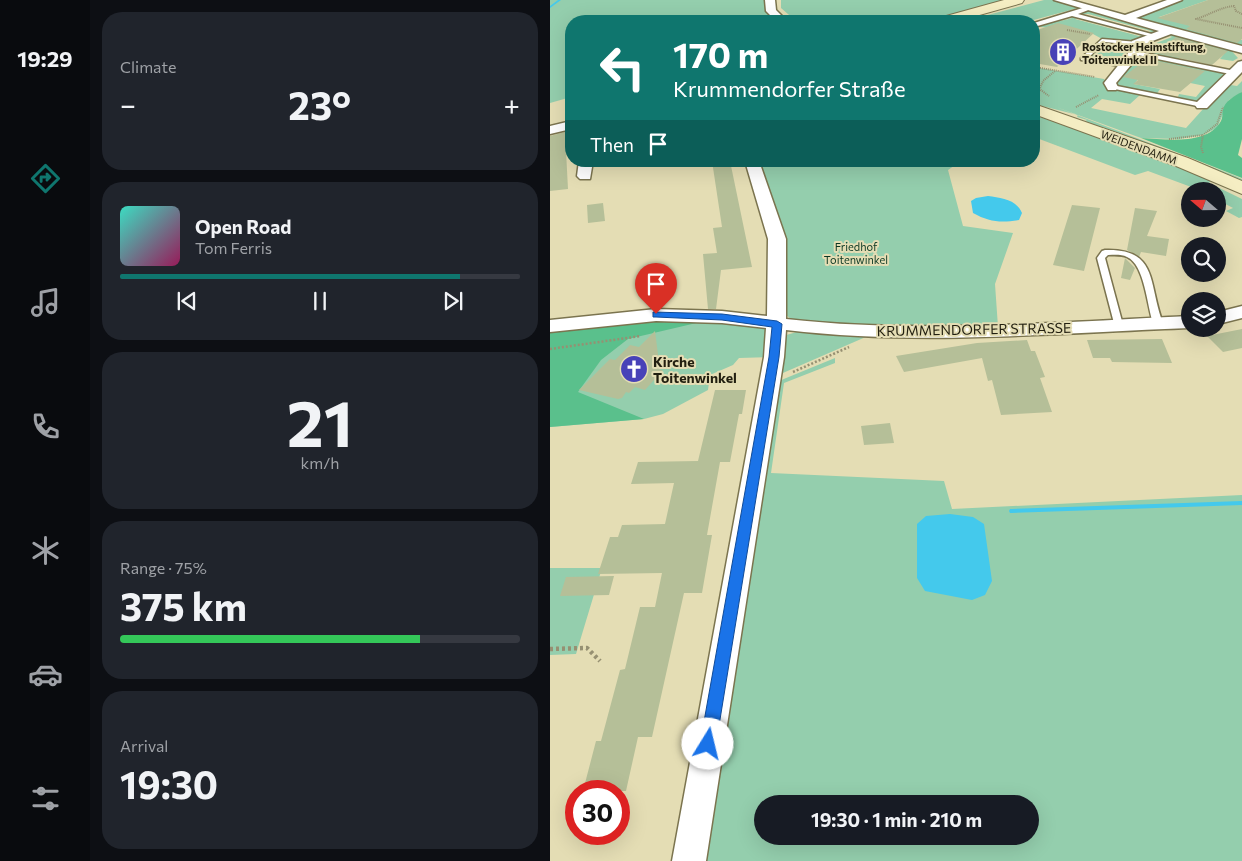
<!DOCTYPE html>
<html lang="en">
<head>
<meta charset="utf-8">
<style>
  body { margin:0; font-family:Commissioner,sans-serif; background:#20242c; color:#f1f3f6; height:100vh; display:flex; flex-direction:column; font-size:19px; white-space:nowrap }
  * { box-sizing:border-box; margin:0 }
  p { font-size:16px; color:#9ea1a6 }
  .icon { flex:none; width:28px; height:28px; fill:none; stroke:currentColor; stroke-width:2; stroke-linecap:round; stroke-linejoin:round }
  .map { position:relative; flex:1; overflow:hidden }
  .drawer { display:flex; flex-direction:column; gap:12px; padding:12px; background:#0d0f14; width:460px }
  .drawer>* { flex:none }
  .top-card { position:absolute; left:15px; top:15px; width:475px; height:152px; border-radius:20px; box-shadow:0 5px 20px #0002; background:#0f766e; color:#fff; overflow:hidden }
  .needle { width:32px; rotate:290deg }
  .fabs { position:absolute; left:631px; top:182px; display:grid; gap:10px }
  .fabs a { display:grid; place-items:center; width:45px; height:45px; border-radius:50%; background:#171b24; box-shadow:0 5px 20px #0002; font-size:25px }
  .speed { position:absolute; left:15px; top:780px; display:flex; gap:10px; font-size:25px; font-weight:700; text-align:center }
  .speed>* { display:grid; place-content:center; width:65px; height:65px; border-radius:50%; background:#171b24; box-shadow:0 5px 20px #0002; line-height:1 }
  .speed .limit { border:8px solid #d22; background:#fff; color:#111 }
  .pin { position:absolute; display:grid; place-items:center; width:42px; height:42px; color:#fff; margin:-51px -21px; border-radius:50% 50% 50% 0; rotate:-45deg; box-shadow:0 0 5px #0007 }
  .pin .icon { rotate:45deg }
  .me { position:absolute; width:55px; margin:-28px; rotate:9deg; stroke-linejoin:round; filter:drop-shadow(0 0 4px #0008) }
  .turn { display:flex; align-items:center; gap:18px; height:105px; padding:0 25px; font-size:22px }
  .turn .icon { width:65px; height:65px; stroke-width:2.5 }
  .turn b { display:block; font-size:35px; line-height:42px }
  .then { display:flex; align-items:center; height:48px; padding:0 25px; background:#0003; gap:10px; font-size:19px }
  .big { font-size:38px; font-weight:700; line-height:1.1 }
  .drawer .card { flex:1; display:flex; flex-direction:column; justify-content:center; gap:8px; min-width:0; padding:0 18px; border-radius:20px; background:#20242c }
  .drawer .dial { align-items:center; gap:0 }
  .dial b { font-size:65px; line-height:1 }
  .song { display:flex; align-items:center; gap:15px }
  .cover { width:60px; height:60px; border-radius:8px; background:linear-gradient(135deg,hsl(170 70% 55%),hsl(330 70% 35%)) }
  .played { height:5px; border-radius:2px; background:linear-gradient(90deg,#0f766e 85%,#363941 85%) }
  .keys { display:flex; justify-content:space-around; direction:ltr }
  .heat { display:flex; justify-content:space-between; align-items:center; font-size:28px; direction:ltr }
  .charge { height:8px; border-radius:4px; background:linear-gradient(90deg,#34c759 75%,#363941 0) }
  .trip { position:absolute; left:204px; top:795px; width:285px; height:50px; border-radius:25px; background:#171b24; box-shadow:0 5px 20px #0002; font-weight:700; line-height:50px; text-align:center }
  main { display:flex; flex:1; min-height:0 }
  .tab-bar { display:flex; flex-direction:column; width:90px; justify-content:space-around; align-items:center; background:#090b0e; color:#9ea1a6 }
  .tab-bar .icon { width:35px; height:35px }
  .tab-bar .on { color:#0f766e }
  .tab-bar b { font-size:22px; color:#f1f3f6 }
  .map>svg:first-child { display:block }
  .green { fill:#94cead; fill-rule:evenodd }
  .forest { fill:#5ac08c }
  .water { fill:#44c9ec }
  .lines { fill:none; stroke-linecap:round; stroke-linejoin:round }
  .stream { fill:#44c9ec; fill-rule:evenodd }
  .building { fill:#b5bf98 }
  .lane-casing { stroke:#7b744f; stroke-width:3 }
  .street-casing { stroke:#7b744f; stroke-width:3 }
  .secondary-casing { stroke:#7b744f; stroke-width:2 }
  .path-far2 { stroke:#969072; stroke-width:2; stroke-dasharray:1 1; stroke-linecap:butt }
  .path-far1 { stroke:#969072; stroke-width:2.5; stroke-dasharray:2 2; stroke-linecap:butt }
  .path { stroke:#969072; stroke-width:4.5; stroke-dasharray:3 3; stroke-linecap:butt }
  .lane { fill:#fff; fill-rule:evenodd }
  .street { fill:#fff; fill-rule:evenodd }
  .secondary { fill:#f5eec3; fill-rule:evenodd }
  .route { fill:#1a73e8; stroke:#114b97 }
  .labels { text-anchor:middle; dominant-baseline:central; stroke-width:4; stroke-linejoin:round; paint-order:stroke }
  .far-poi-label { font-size:11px; font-weight:bold; fill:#221f10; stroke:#e4ddb4; text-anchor:start }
  .far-street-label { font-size:11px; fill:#221f10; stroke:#e4ddb4 }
  .far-park-label { font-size:11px; fill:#093622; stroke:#e4ddb4 }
  .street-label { font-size:14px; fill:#221f10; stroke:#e4ddb4 }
  .poi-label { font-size:14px; font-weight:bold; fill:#221f10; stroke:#e4ddb4; text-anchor:start }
</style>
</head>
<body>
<main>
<nav class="tab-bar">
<b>19:29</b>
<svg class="icon on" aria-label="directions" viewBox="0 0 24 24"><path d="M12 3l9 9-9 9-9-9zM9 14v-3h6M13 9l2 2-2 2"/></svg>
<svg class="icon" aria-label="music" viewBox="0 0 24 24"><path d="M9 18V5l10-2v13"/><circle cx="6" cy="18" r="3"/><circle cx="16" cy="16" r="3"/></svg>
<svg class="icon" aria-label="phone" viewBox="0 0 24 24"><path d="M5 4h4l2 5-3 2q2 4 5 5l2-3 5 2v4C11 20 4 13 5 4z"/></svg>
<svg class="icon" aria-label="climate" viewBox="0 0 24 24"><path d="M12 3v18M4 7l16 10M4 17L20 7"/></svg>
<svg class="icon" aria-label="car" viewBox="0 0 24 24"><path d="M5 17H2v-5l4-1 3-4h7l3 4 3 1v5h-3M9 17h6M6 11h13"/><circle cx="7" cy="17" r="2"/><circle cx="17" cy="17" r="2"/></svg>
<svg class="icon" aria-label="filters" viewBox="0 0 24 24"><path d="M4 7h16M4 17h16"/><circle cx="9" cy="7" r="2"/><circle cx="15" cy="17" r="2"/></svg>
</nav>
<section class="drawer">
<div class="card"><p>Climate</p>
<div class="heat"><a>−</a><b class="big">23°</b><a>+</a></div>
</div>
<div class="card">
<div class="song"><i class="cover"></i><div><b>Open Road</b><p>Tom Ferris</p></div></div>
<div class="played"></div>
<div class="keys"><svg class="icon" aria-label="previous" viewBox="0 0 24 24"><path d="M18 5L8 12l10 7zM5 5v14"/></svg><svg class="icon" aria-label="pause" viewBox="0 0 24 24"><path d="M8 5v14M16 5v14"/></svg><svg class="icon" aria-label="next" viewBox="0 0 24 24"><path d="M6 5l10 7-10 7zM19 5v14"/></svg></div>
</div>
<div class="card dial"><b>21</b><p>km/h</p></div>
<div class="card"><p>Range · 75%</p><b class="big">375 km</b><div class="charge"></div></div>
<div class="card"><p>Arrival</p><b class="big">19:30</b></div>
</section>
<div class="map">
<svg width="692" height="861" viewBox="0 0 692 861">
  <rect width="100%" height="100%" fill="#e4ddb4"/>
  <!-- green -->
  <path class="green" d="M0 0H215V9L227 21H21V97L0 103Z
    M231 0H463L384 21H246L231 8Z
    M494 0H503L528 8 480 21H415Z
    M627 0H658L609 17 692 40V48L575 18Z
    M538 10 542 11 611 31 597 33 601 31 538 14H528Z
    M519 14 529 17 525 19 589 36 595 34 606 36 586 43 585 53 685 73 674 84 687 86 692 81V92L679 100 667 128 653 135 629 139 591 138 506 107 683 175 692 179V184L535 121 537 120 527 117 528 115 484 104V67L554 79 556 83 575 66 533 59 554 40 543 34 484 26C497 20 509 23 522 18L515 16ZM601 75 655 86 646 97 629 94 627 100 654 108 636 128 541 108 552 99 580 104 590 95 604 98 610 89 584 84 590 77Z
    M619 33 673 49 678 47 688 58 683 61 670 59 674 54 614 46 608 51 632 56 627 60 591 54 589 46 593 42 601 45 622 37 615 34Z
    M484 115 596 154 661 181 659 183 692 199V217L689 218 676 211 683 208 668 200V191H652L598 171 585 175 484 137Z
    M202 161H334L368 167 389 164V161H411L398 170 413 226 463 233 445 284 448 327 349 330 245 322 236 315 227 314V239Z
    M73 317 227 324 224 357 189 358 183 365 160 375 158 390 113 414 94 419 0 427V327Z
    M250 331 318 336 226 376 233 336Z
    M285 358V363L234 383 221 473 394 481 402 509 692 495V861H147L224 383ZM212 804H480V836H212Z
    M0 568H52L26 654 0 655Z"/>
  <!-- forest -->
  <path class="forest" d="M692 92V139L688 155 692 158V178L591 138C615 139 657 146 671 121 673 117 672 114 673 110 674 102 685 95 692 92Z
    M172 317 78 339 51 360 28 392 94 419 0 427V327Z"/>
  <!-- water -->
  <path class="water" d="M438 196C451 198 466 199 472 213L469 220C451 223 439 222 423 213L421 201 426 198Z
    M400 514 423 517 434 524 442 581 435 595 422 600 375 591 367 578V524L376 516Z"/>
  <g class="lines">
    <!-- stream -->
    <path class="stream" d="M8 0H11L0 8V6Z
      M692 501V505L462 513H460L459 511 460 509H462Z"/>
  </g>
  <!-- building -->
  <path class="building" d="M658 0H692V39L687 43 636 29 640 26 607 18Z
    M508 23 544 33 507 67 484 63V31Z
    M626 37 678 51 662 65 605 53Z
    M597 59 655 71 630 92 583 84 588 80 573 77Z
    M15 132 18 189 0 191V136Z
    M162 161H180L202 267 171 270 166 309H158L153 254 167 253 163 228 172 227Z
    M53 203 55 221 38 223 37 205Z
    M522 205 550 208 534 271 503 265Z
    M585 208 607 211 597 236 619 239 616 256 591 252 589 257 577 250Z
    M575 258 585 268 580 280 571 278Z
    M692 329V348L673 352 657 336Z
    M105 331 110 370H113L95 390 85 387 79 393 76 392 72 398 68 399 29 390 60 359 65 360 80 345 89 347Z
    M612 339 622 363 562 362 560 358H543L537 340Z
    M477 340 481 351H485L495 377 490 378 502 412 451 415 442 380 438 381 432 358 354 372 346 356 427 343Z
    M165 390H196L192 414H189L180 462H170L157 535H162L152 593H134L102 737H88L76 791H33L46 741H51L70 670 75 669 90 607H105L112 573 48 574 60 537H68L72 525 115 524 124 483 81 484 88 462 148 461Z
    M340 423 344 443 314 445 311 426Z
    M64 576 59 595 10 596 16 577Z"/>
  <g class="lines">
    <!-- lane casing -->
    <g class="lane-casing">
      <path id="lane" d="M539 6 541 9 528 14 609 36 606 38 522 16 484 27V23Z
        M552 39 588 42 586 45 555 42 538 58 575 64 577 65V67L531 60V58Z
        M585 51 685 71 688 73 685 75 583 54 582 53Z
        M562 85 652 103 655 105 652 107 560 88 559 87Z
        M555 250C609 248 598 285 613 323L611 325H605L603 323C597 306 595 265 577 257 571 254 565 255 558 255L555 258 573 325 568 328 565 327 547 258 552 251Z"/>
    </g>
    <!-- street casing -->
    <g class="street-casing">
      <path id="street" d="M215 0H225L226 10 237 21H226L216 11Z
        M504 0H521L575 15 617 0H632L586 18 692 46V53L621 34 592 45 591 53 566 83 568 87 566 90H558L554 83 579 52 582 41 609 31Z
        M692 61V72L657 108H647L645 105 647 102 688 62Z
        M21 121V129L0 134V126Z
        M29 161H43L40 179H30L27 176Z
        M195 161H209L236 239V319C370 334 506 322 640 316V328C506 333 370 346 236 330L234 357 156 861H122L214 357 216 328 172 323 106 321 0 332V320L106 309 172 311 217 316 218 239Z
        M692 306V318L668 324V312Z"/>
    </g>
    <!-- secondary casing -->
    <g class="secondary-casing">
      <path id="secondary" d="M454 0H474L472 3 408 21H387L389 18Z
        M484 104 638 158 692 181V194L626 166 484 114Z"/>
    </g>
    <!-- path-far2 -->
    <path class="path-far2" d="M692 14 686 11 684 6C671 7 659 15 646 19L692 28
      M517 30 540 34
      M484 67 545 77
      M484 85 499 96
      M490 88 493 81 505 71
      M526 107 549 95
      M619 139 653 135
      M653 153 651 147 653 135 667 124 673 107"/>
    <!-- path-far1 -->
    <path class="path-far1" d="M0 349 91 336
      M243 372 299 347"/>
    <!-- path -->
    <path class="path" d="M0 649 37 648 50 661"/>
    <!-- lane -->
    <use href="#lane" class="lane"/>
    <!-- street -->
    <use href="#street" class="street"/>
    <!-- secondary -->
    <use href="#secondary" class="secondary"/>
  </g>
  <!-- route -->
  <path class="route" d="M103 312 172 314 227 321 232 324 229 357 166 744 164 749 158 752 152 749 150 744 219 357 222 327 172 320 106 317H103Z"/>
  <!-- icons -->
  <defs>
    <g id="building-disc" transform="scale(1.4375)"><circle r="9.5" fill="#4842b8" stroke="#e4ddb4"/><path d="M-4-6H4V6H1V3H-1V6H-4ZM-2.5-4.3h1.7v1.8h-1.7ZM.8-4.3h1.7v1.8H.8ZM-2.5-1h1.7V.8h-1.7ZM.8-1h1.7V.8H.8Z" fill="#fff"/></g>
    <g id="church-disc" transform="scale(1.4375)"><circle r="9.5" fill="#4842b8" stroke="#e4ddb4"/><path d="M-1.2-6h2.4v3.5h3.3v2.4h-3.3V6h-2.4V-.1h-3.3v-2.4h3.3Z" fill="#fff"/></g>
  </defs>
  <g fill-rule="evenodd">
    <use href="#building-disc" x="513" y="52"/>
    <use href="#church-disc" x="84" y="369"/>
  </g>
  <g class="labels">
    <!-- far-poi labels -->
    <g class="far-poi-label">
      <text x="532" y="46">Rostocker Heimstiftung,<tspan x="532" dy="13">Toitenwinkel II</tspan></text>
    </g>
    <!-- far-street labels -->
    <g class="far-street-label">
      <text transform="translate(589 147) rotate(20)">WEIDENDAMM</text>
    </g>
    <!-- far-park labels -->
    <g class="far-park-label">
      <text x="306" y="246">Friedhof<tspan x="306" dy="13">Toitenwinkel</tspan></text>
    </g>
    <!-- street labels -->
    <g class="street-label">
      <text transform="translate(424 329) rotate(-1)">KRUMMENDORFER STRASSE</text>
    </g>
    <!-- poi labels -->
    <g class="poi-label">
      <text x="103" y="361">Kirche<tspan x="103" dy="16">Toitenwinkel</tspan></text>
    </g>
  </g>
</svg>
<div class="fabs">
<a><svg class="needle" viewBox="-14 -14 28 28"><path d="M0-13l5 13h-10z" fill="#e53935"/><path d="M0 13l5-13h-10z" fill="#9ea1a6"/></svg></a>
<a><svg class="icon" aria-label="search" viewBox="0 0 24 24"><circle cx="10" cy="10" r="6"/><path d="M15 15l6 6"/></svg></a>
<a><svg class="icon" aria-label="layers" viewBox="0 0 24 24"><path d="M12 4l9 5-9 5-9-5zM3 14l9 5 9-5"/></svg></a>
</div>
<div class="speed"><div class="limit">30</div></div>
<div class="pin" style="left:106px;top:314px;background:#d93025"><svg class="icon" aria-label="arrive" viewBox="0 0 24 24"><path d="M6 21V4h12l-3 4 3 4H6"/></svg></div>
<svg class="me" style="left:158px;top:744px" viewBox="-20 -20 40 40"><circle r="19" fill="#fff"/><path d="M0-13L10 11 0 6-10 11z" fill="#1a73e8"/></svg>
<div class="trip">19:30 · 1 min · 210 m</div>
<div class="top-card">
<div class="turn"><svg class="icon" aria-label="left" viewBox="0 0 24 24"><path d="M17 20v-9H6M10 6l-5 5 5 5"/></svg><div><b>170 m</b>Krummendorfer Straße</div></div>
<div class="then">Then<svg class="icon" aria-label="arrive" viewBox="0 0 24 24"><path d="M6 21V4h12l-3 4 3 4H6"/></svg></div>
</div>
</div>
</main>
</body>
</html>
